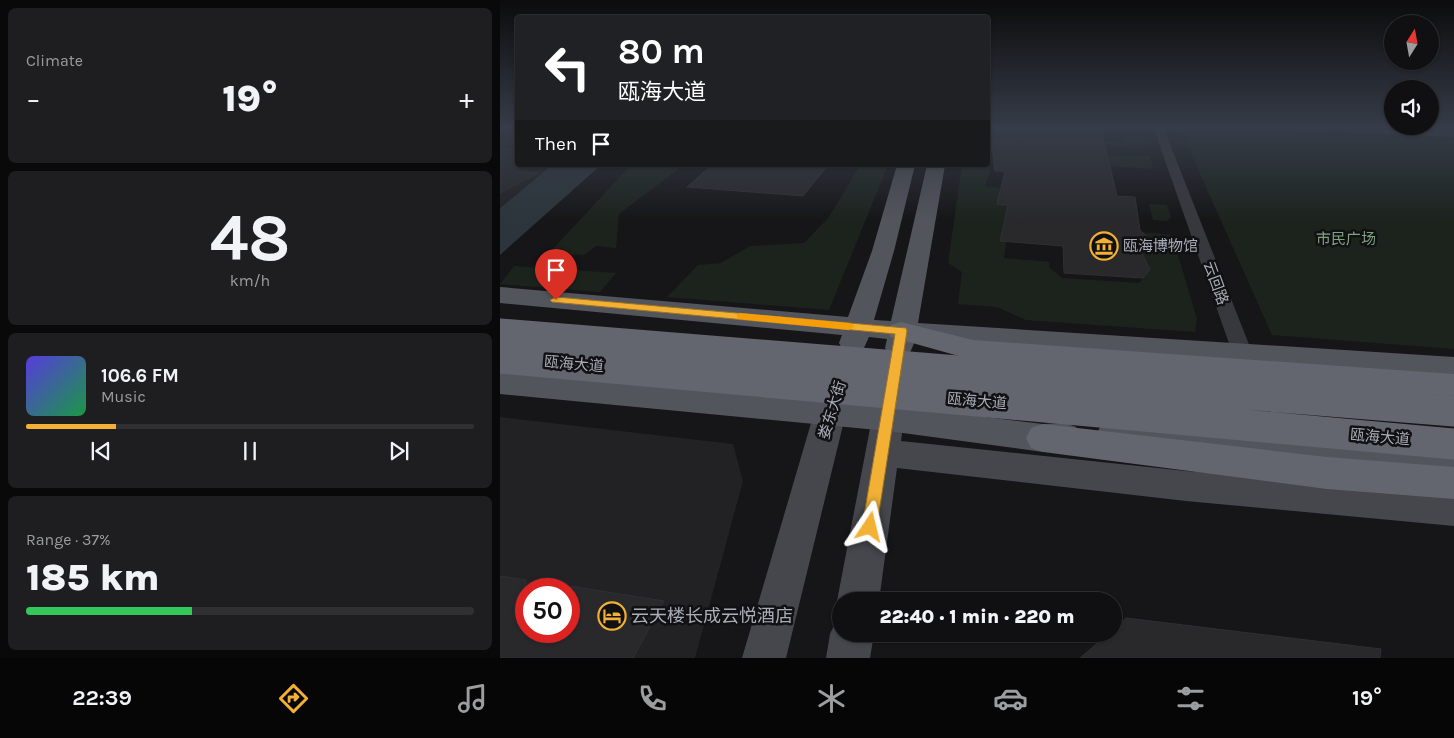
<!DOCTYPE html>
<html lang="en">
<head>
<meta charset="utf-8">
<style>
  body { margin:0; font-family:Karla,"Noto Sans SC",sans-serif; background:#1e1e20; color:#f1f3f6; height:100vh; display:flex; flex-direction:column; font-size:19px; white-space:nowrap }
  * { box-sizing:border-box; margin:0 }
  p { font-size:16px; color:#9c9d9f }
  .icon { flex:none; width:28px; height:28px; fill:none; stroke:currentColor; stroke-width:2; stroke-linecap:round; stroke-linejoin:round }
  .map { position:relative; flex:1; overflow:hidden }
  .side { display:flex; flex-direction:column; gap:8px; padding:8px; background:#09090a; width:500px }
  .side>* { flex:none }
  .hud { position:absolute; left:15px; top:15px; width:475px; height:152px; border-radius:5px; box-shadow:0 1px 4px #0004,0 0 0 1px #303032; background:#202124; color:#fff; overflow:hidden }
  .needle { width:32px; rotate:11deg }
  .fabs { position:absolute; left:884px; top:15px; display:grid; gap:10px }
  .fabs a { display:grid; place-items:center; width:55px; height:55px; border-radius:50%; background:#101012; box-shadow:0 1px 4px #0004,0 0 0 1px #303032; font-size:25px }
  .speed { position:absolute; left:15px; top:578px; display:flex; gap:10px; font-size:25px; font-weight:700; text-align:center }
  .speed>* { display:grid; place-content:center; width:65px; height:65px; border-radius:50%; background:#101012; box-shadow:0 1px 4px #0004,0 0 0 1px #303032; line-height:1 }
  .speed .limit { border:8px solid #d22; background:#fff; color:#111 }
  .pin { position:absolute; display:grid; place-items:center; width:42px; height:42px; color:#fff; margin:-51px -21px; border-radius:50% 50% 50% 0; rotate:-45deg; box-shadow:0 0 5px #0007 }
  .pin .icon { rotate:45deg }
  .me { position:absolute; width:55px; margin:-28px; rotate:10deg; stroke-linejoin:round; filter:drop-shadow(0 0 4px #0008) }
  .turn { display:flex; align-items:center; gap:18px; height:105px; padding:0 20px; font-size:22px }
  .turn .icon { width:65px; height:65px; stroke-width:2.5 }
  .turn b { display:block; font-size:35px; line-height:42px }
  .then { display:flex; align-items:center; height:48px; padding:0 20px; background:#0003; gap:10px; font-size:19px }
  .big { font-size:38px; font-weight:800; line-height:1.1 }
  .side .widget { flex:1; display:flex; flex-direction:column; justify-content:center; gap:8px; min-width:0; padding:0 18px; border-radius:8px; background:#1e1e20 }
  .side .dial { align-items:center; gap:0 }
  .dial b { font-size:65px; line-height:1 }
  .song { display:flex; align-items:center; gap:15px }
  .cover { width:60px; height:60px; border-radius:8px; background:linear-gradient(135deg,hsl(250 70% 55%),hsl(140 70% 35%)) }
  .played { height:5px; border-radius:2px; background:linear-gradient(90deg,#f2b134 20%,#303032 20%) }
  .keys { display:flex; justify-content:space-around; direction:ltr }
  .heat { display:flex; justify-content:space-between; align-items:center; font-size:28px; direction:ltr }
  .charge { height:8px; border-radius:4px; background:linear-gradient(90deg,#34c759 37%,#303032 0) }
  .trip { position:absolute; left:332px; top:592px; width:290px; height:50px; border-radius:25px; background:#101012; box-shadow:0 1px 4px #0004,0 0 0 1px #303032; font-weight:800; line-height:50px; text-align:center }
  .dock { display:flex; height:80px; justify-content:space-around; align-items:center; background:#060607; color:#9c9d9f }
  .dock .icon { width:35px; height:35px }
  .dock .selected { color:#f2b134 }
  .dock b { font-size:22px; color:#f1f3f6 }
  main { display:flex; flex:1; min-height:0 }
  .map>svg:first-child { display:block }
  .built { fill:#222225; fill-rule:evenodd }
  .green { fill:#1c231d }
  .water { fill:#2c353c }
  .building { fill:#29292c; stroke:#303034 }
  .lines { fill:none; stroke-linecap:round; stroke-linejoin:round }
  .street { fill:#37383d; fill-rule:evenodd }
  .secondary { fill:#45474d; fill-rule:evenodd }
  .primary { fill:#53555c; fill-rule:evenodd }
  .highway { fill:#63666e; fill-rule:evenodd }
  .highway-bridge { stroke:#63666e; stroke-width:31 }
  .route { fill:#f2b134; stroke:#9d7322 }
  .slow { fill:#f59e0b }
  .labels { text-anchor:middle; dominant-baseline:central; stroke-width:5; stroke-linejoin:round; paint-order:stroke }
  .park-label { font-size:15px; fill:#7fa381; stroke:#111113 }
  .poi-label { font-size:15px; fill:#a8adb8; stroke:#111113; text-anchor:start }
  .street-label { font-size:15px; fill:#a8adb8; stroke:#111113 }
  .near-poi-label { font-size:18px; fill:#a8adb8; stroke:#111113; text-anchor:start }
</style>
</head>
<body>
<main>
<section class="side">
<div class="widget"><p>Climate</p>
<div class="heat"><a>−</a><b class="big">19°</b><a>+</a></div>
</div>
<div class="widget dial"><b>48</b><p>km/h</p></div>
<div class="widget">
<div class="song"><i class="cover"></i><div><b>106.6 FM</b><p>Music</p></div></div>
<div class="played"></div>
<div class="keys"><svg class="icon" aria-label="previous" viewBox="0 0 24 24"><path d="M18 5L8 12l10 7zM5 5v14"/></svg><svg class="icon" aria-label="pause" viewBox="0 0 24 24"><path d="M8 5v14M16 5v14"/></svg><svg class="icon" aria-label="next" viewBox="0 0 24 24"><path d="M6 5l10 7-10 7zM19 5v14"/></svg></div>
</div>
<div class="widget"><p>Range · 37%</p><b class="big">185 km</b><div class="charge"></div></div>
</section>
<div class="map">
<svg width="954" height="658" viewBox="0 0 954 658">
  <rect width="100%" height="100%" fill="#161618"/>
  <!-- built -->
  <path class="built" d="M0 129H17L18 165H52L0 208Z
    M0 417 233 444 243 481 195 658H0ZM26 589H69V631H26Z"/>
  <!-- green -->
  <path class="green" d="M680 129 954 141V349L772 335Z
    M624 135 643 136 645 147 573 144 574 139 625 142Z
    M488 152 490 171 485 186 502 188 508 205 500 241 506 242 504 258 550 262 549 267 562 278 639 283 650 270 642 253V232L672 235 697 319 695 332 526 320 497 307 458 304 462 272 448 263 462 165H488Z
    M607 155 650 156 653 169 610 166Z
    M131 165H184L119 214 116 248 96 246 84 255 49 253Z
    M360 165H388L329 310 167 297 198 265 221 263 250 246 304 243 329 217Z
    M649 204 667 205 671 217 668 221 653 220Z
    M14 266 116 273 100 292 0 284Z"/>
  <!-- water -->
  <path class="water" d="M52 165H101L0 255V208Z"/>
  <!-- building -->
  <path class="building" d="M495 129H601L617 196 635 197 640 230 649 239 642 253 650 270 643 278 564 273 563 246 500 241 508 205 497 204 505 171H495L492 147Z
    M0 149 18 151V171L38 173 0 193Z
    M212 165H328L303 196 187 187Z
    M0 576 26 580V631H69V586L164 601 133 658H0Z
    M626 618 881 649 880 658H580L608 634H614V628Z"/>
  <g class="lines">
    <!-- street -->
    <path class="street" d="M654 129H664L752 352 749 357 742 359 735 357 732 352Z
      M844 129 954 131V137L849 132Z"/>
    <!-- secondary -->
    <path class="secondary" d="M330 401 341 404 346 413 286 658H242L314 413 319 404Z
      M388 406 399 409 404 418 401 441 686 471 954 492V526L686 501 397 468 379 601H341V611L337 601 372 418 377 409Z
      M341 617V634H374L370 658H326L330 634 337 619Z"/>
    <!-- primary -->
    <path class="primary" d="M397 165H415L394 251 374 320 391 321 427 165H445L418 323 954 357V379L742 362 415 341 409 355 399 358 389 355 385 348 387 339 369 337 363 350 353 353 343 350 339 343 342 335 0 303V287L348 317 372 251Z
      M0 372 388 405 543 424 564 423 576 427 581 437 576 447 564 451 543 452 388 431 0 394Z
      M659 422 954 448V478L659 450 612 451 600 447 595 437 600 427 612 423Z"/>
    <!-- highway -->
    <path class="highway" d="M401 322 473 340 954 374V396L473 360 391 337 387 331 391 325Z
      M543 424 827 457 954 467V499L827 489 543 452 531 448 526 438 531 428Z"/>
    <!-- highway-bridge -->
    <path class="highway-bridge" d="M0 334 954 411
      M0 358 954 444"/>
  </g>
  <!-- sky -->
  <linearGradient id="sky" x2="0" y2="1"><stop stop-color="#0c0c0d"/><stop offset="0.58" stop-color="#363c48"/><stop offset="1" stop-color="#363c48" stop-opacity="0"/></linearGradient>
  <rect width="954" height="221" fill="url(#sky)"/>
  <!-- route -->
  <path class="route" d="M56 297 406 328 407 331 376 532 370 534 365 532 362 527 395 334 52 302 50 300Z"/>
  <!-- slow -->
  <path class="slow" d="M240 313 349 323 355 326 349 330 237 319V314Z"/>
  <!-- icons -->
  <defs>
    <g id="museum-ring" transform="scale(1.4375)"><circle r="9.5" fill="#111113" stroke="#f2b134" stroke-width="1.5"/><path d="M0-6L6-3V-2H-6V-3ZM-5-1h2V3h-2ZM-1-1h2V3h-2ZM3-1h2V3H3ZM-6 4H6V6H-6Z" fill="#f2b134"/></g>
    <g id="hotel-ring" transform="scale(1.4375)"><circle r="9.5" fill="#111113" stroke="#f2b134" stroke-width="1.5"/><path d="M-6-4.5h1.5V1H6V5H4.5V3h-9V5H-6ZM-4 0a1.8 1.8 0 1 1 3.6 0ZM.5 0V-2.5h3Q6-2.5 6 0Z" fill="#f2b134"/></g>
  </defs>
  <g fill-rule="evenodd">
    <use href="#museum-ring" x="604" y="246"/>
    <use href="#hotel-ring" x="112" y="616"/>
  </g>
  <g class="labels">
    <!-- park labels -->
    <g class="park-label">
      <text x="846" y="239">市民广场</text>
    </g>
    <!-- poi labels -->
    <g class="poi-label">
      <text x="623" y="246">瓯海博物馆</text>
    </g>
    <!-- street labels -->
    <g class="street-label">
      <text transform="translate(716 283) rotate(70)">云回路</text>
      <text transform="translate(74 364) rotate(5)">瓯海大道</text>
      <text transform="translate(477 401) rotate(5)">瓯海大道</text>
      <text transform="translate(332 410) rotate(-73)">娄东大街</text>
      <text transform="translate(880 437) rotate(5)">瓯海大道</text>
    </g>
    <!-- near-poi labels -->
    <g class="near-poi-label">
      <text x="131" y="616">云天楼长成云悦酒店</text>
    </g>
  </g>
</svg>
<div class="fabs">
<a><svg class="needle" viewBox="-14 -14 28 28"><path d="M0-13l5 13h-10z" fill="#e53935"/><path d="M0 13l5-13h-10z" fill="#9c9d9f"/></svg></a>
<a><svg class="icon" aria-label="sound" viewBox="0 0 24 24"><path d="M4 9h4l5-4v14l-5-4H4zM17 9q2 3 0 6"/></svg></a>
</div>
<div class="speed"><div class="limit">50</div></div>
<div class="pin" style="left:56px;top:300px;background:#d93025"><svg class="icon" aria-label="arrive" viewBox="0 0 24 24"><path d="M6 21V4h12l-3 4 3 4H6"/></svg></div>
<svg class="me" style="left:370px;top:527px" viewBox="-20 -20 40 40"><path d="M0-17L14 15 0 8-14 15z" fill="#f2b134" stroke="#fff" stroke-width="4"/></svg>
<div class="trip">22:40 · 1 min · 220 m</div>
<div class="hud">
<div class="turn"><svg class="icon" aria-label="left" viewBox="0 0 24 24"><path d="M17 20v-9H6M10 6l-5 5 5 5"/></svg><div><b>80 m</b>瓯海大道</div></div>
<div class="then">Then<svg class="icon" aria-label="arrive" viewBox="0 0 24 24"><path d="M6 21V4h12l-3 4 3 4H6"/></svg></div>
</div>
</div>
</main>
<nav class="dock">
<b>22:39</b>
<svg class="icon selected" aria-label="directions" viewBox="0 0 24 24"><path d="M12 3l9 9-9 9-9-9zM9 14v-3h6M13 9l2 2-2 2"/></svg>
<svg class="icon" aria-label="music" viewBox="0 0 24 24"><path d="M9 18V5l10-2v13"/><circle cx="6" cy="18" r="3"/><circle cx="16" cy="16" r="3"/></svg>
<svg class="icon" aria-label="phone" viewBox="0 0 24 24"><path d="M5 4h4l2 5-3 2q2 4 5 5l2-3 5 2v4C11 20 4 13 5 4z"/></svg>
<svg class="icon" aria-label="climate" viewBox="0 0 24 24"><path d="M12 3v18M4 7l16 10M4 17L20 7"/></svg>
<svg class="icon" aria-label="car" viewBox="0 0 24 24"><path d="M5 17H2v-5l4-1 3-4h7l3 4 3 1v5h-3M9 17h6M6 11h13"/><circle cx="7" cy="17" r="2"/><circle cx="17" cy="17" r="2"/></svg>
<svg class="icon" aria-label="filters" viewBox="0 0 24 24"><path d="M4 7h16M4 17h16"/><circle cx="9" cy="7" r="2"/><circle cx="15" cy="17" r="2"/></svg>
<b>19°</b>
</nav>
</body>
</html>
